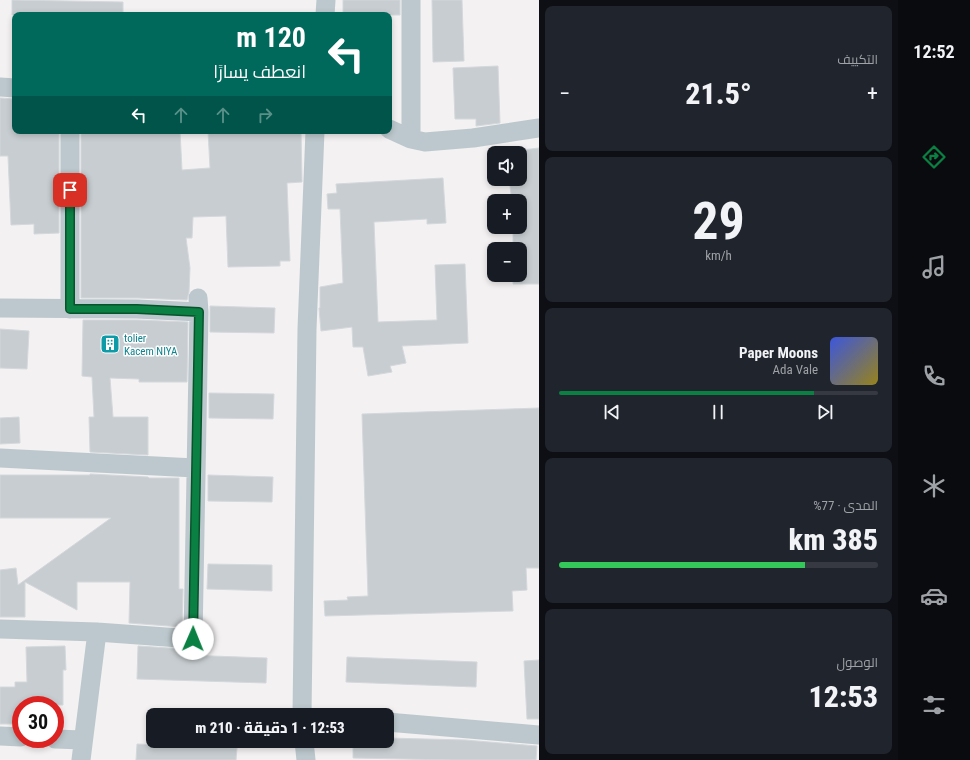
<!DOCTYPE html>
<html lang="ar">
<head>
<meta charset="utf-8">
<style>
  body { margin:0; font-family:"Roboto Condensed",Cairo,sans-serif; background:#20242c; color:#f1f3f6; direction:rtl; height:100vh; display:flex; flex-direction:column; font-size:15px; white-space:nowrap }
  * { box-sizing:border-box; margin:0 }
  p { font-size:13px; color:#9ea1a6 }
  .icon { flex:none; width:22px; height:22px; fill:none; stroke:currentColor; stroke-width:2; stroke-linecap:round; stroke-linejoin:round }
  .map { position:relative; flex:1; overflow:hidden; direction:ltr }
  .details { display:flex; flex-direction:column; gap:6px; padding:6px; background:#0d0f14; width:359px }
  .details>* { flex:none }
  .top-card { position:absolute; left:12px; top:12px; width:380px; height:122px; border-radius:8px; box-shadow:0 2px 6px #0003; direction:rtl; background:#00695c; color:#fff; overflow:hidden }
  .tools { position:absolute; left:487px; top:146px; display:grid; gap:8px }
  .tools a { display:grid; place-items:center; width:40px; height:40px; border-radius:8px; background:#171b24; box-shadow:0 2px 6px #0003; font-size:20px }
  .speed { position:absolute; left:12px; top:696px; display:flex; gap:8px; font-size:20px; font-weight:700; text-align:center }
  .speed>* { display:grid; place-content:center; width:52px; height:52px; border-radius:50%; background:#171b24; box-shadow:0 2px 6px #0003; line-height:1 }
  .speed .limit { border:6px solid #d22; background:#fff; color:#111 }
  .pin { position:absolute; display:grid; place-items:center; width:34px; height:34px; color:#fff; margin:-17px; border-radius:8px; box-shadow:0 2px 6px #0006 }
  .me { position:absolute; width:44px; margin:-22px; rotate:1deg; stroke-linejoin:round; filter:drop-shadow(0 0 3px #0008) }
  .turn { display:flex; align-items:center; gap:14px; height:84px; padding:0 20px; font-size:18px }
  .turn .icon { width:52px; height:52px; stroke-width:2.5 }
  .turn b { display:block; font-size:28px; line-height:34px }
  .lanes { display:flex; align-items:center; height:38px; padding:0 20px; background:#0003; justify-content:center; gap:20px; direction:ltr }
  .lanes .off { opacity:.35 }
  .big { font-size:30px; font-weight:800; line-height:1.1 }
  .details .widget { flex:1; display:flex; flex-direction:column; justify-content:center; gap:6px; min-width:0; padding:0 14px; border-radius:8px; background:#20242c }
  .details .dial { align-items:center; gap:0 }
  .dial b { font-size:52px; line-height:1 }
  .song { display:flex; align-items:center; gap:12px }
  .cover { width:48px; height:48px; border-radius:6px; background:linear-gradient(135deg,hsl(230 70% 55%),hsl(50 70% 35%)) }
  .played { height:4px; border-radius:2px; background:linear-gradient(90deg,#0b8043 80%,#363941 80%) }
  .keys { display:flex; justify-content:space-around; direction:ltr }
  .heat { display:flex; justify-content:space-between; align-items:center; font-size:22px; direction:ltr }
  .charge { height:6px; border-radius:3px; background:linear-gradient(90deg,#34c759 77%,#363941 0) }
  .trip { position:absolute; left:146px; top:708px; width:248px; height:40px; border-radius:8px; background:#171b24; box-shadow:0 2px 6px #0003; font-weight:800; line-height:40px; text-align:center; direction:rtl }
  main { display:flex; flex:1; min-height:0 }
  .tab-bar { display:flex; flex-direction:column; width:72px; justify-content:space-around; align-items:center; background:#090b0e; color:#9ea1a6 }
  .tab-bar .icon { width:28px; height:28px }
  .tab-bar .active { color:#0b8043 }
  .tab-bar b { font-size:18px; color:#f1f3f6 }
  .map>svg:first-child { display:block }
  .building { fill:#c7cdd0; stroke:#d4d8dc }
  .lines { fill:none; stroke-linecap:round; stroke-linejoin:round }
  .street { stroke:#bcc8cd; stroke-width:19 }
  .route-casing { stroke:#07532c; stroke-width:10 }
  .route { stroke:#0b8043; stroke-width:7 }
  .labels { text-anchor:middle; dominant-baseline:central; stroke-width:3; stroke-linejoin:round; paint-order:stroke }
  .culture-label { font-size:11px; fill:#0d838f; stroke:#fff; text-anchor:start }
</style>
</head>
<body>
<main>
<nav class="tab-bar">
<b>12:52</b>
<svg class="icon active" aria-label="directions" viewBox="0 0 24 24"><path d="M12 3l9 9-9 9-9-9zM9 14v-3h6M13 9l2 2-2 2"/></svg>
<svg class="icon" aria-label="music" viewBox="0 0 24 24"><path d="M9 18V5l10-2v13"/><circle cx="6" cy="18" r="3"/><circle cx="16" cy="16" r="3"/></svg>
<svg class="icon" aria-label="phone" viewBox="0 0 24 24"><path d="M5 4h4l2 5-3 2q2 4 5 5l2-3 5 2v4C11 20 4 13 5 4z"/></svg>
<svg class="icon" aria-label="climate" viewBox="0 0 24 24"><path d="M12 3v18M4 7l16 10M4 17L20 7"/></svg>
<svg class="icon" aria-label="car" viewBox="0 0 24 24"><path d="M5 17H2v-5l4-1 3-4h7l3 4 3 1v5h-3M9 17h6M6 11h13"/><circle cx="7" cy="17" r="2"/><circle cx="17" cy="17" r="2"/></svg>
<svg class="icon" aria-label="filters" viewBox="0 0 24 24"><path d="M4 7h16M4 17h16"/><circle cx="9" cy="7" r="2"/><circle cx="15" cy="17" r="2"/></svg>
</nav>
<section class="details">
<div class="widget"><p>التكييف</p>
<div class="heat"><a>−</a><b class="big">21.5°</b><a>+</a></div>
</div>
<div class="widget dial"><b>29</b><p>km/h</p></div>
<div class="widget">
<div class="song"><i class="cover"></i><div><b>Paper Moons</b><p>Ada Vale</p></div></div>
<div class="played"></div>
<div class="keys"><svg class="icon" aria-label="previous" viewBox="0 0 24 24"><path d="M18 5L8 12l10 7zM5 5v14"/></svg><svg class="icon" aria-label="pause" viewBox="0 0 24 24"><path d="M8 5v14M16 5v14"/></svg><svg class="icon" aria-label="next" viewBox="0 0 24 24"><path d="M6 5l10 7-10 7zM19 5v14"/></svg></div>
</div>
<div class="widget"><p>المدى · 77%</p><b class="big">385 km</b><div class="charge"></div></div>
<div class="widget"><p>الوصول</p><b class="big">12:53</b></div>
</section>
<div class="map">
<svg width="539" height="760" viewBox="0 0 539 760">
  <rect width="100%" height="100%" fill="#f3f1f1"/>
  <!-- building -->
  <path class="building" d="M12 0 123 2V15H12Z
    M343 0H400V15H343Z
    M432 0H462L464 61 433 62Z
    M498 66 500 123 476 126V119H455L453 68Z
    M0 98 15 99V131H59V233L34 234V224L11 225 8 156H0Z
    M81 131H180L182 170 210 168 208 131H301L302 182 287 183 290 261H280V266L228 267 226 216 193 217 192 238H186L190 268 189 292 187 300 138 298H81Z
    M539 148V284H513V275H520V249H513V227H520V201H512L509 179H520V153L506 152Z
    M443 178 446 223 427 224V219L374 222 378 322 437 320 435 265 465 264 468 343 402 346 406 363 390 366 392 372 368 376 363 347H353L352 327 321 331 319 308H320V287L343 283 340 209H328L327 194 337 193 336 184Z
    M210 306 275 308 274 333 210 332Z
    M83 320H137L188 322 187 382H139V379L110 378 113 417H148V455L90 452 89 417H94L92 377 82 376Z
    M0 329 29 331 27 369 0 368Z
    M209 393 274 394 273 419 209 418Z
    M539 408V568H526L527 590 512 591 513 611 325 616 324 601 348 600 347 597 368 596 362 414Z
    M19 417 20 443 0 444V418Z
    M90 474 148 477 149 478H179V589H183L182 627 129 623 130 582H77V610L25 582V617H0V570L16 568 18 585 111 518H0V475H90Z
    M208 475 273 477 272 502 208 501Z
    M208 564 272 565V591L207 589Z
    M65 646 66 670H63V705H21V724H0V687H15V682H27L26 647Z
    M138 646 184 649V655L267 658 266 683 137 679Z
    M347 657 477 662 476 687 346 682Z
    M539 660V719H527L524 661Z
    M387 738 465 740 537 746 536 760H454L353 758V741H387Z
    M137 744 237 748 236 760H136Z"/>
  <g class="lines">
    <!-- street -->
    <path class="street" d="M411 0V139
      M325 15 326 0
      M0 87 15 88
      M389 129 411 139 425 142 473 138 539 128
      M70 131V309
      M0 308 137 309 199 312
      M0 458 195 468
      M0 629 97 632 193 639 199 312 198 298
      M302 715 307 329 315 131
      M387 722 539 735
      M0 736 21 737
      M55 739 83 740
      M304 741 306 760
      M81 760 97 632"/>
  </g>
  <g class="lines">
    <!-- route casing -->
    <g class="route-casing">
      <path id="route" d="M70 190V309H137L199 312 193 639"/>
    </g>
    <!-- route -->
    <use href="#route" class="route"/>
  </g>
  <!-- icons -->
  <defs>
    <g id="building-square" transform="scale(1)"><rect x="-9" y="-9" width="18" height="18" rx="4" fill="#0f9aa8" stroke="#fff"/><path d="M-4-6H4V6H1V3H-1V6H-4ZM-2.5-4.3h1.7v1.8h-1.7ZM.8-4.3h1.7v1.8H.8ZM-2.5-1h1.7V.8h-1.7ZM.8-1h1.7V.8H.8Z" fill="#fff"/></g>
  </defs>
  <g fill-rule="evenodd">
    <use href="#building-square" x="110" y="344"/>
  </g>
  <g class="labels">
    <!-- culture labels -->
    <g class="culture-label">
      <text x="124" y="338">tolier<tspan x="124" dy="13">Kacem NIYA</tspan></text>
    </g>
  </g>
</svg>
<div class="tools">
<a><svg class="icon" aria-label="sound" viewBox="0 0 24 24"><path d="M4 9h4l5-4v14l-5-4H4zM17 9q2 3 0 6"/></svg></a>
<a>+</a>
<a>−</a>
</div>
<div class="speed"><div class="limit">30</div></div>
<div class="pin" style="left:70px;top:190px;background:#d93025"><svg class="icon" aria-label="arrive" viewBox="0 0 24 24"><path d="M6 21V4h12l-3 4 3 4H6"/></svg></div>
<svg class="me" style="left:193px;top:639px" viewBox="-20 -20 40 40"><circle r="19" fill="#fff"/><path d="M0-13L10 11 0 6-10 11z" fill="#0b8043"/></svg>
<div class="trip">12:53 · 1 دقيقة · 210 m</div>
<div class="top-card">
<div class="turn"><svg class="icon" aria-label="left" viewBox="0 0 24 24"><path d="M17 20v-9H6M10 6l-5 5 5 5"/></svg><div><b>120 m</b>انعطف يسارًا</div></div>
<div class="lanes"><svg class="icon" aria-label="left" viewBox="0 0 24 24"><path d="M17 20v-9H6M10 6l-5 5 5 5"/></svg><svg class="icon off" aria-label="ahead" viewBox="0 0 24 24"><path d="M12 20V5M6 11l6-6 6 6"/></svg><svg class="icon off" aria-label="ahead" viewBox="0 0 24 24"><path d="M12 20V5M6 11l6-6 6 6"/></svg><svg class="icon off" aria-label="right" viewBox="0 0 24 24"><path d="M7 20v-9h11M14 6l5 5-5 5"/></svg></div>
</div>
</div>
</main>
</body>
</html>
